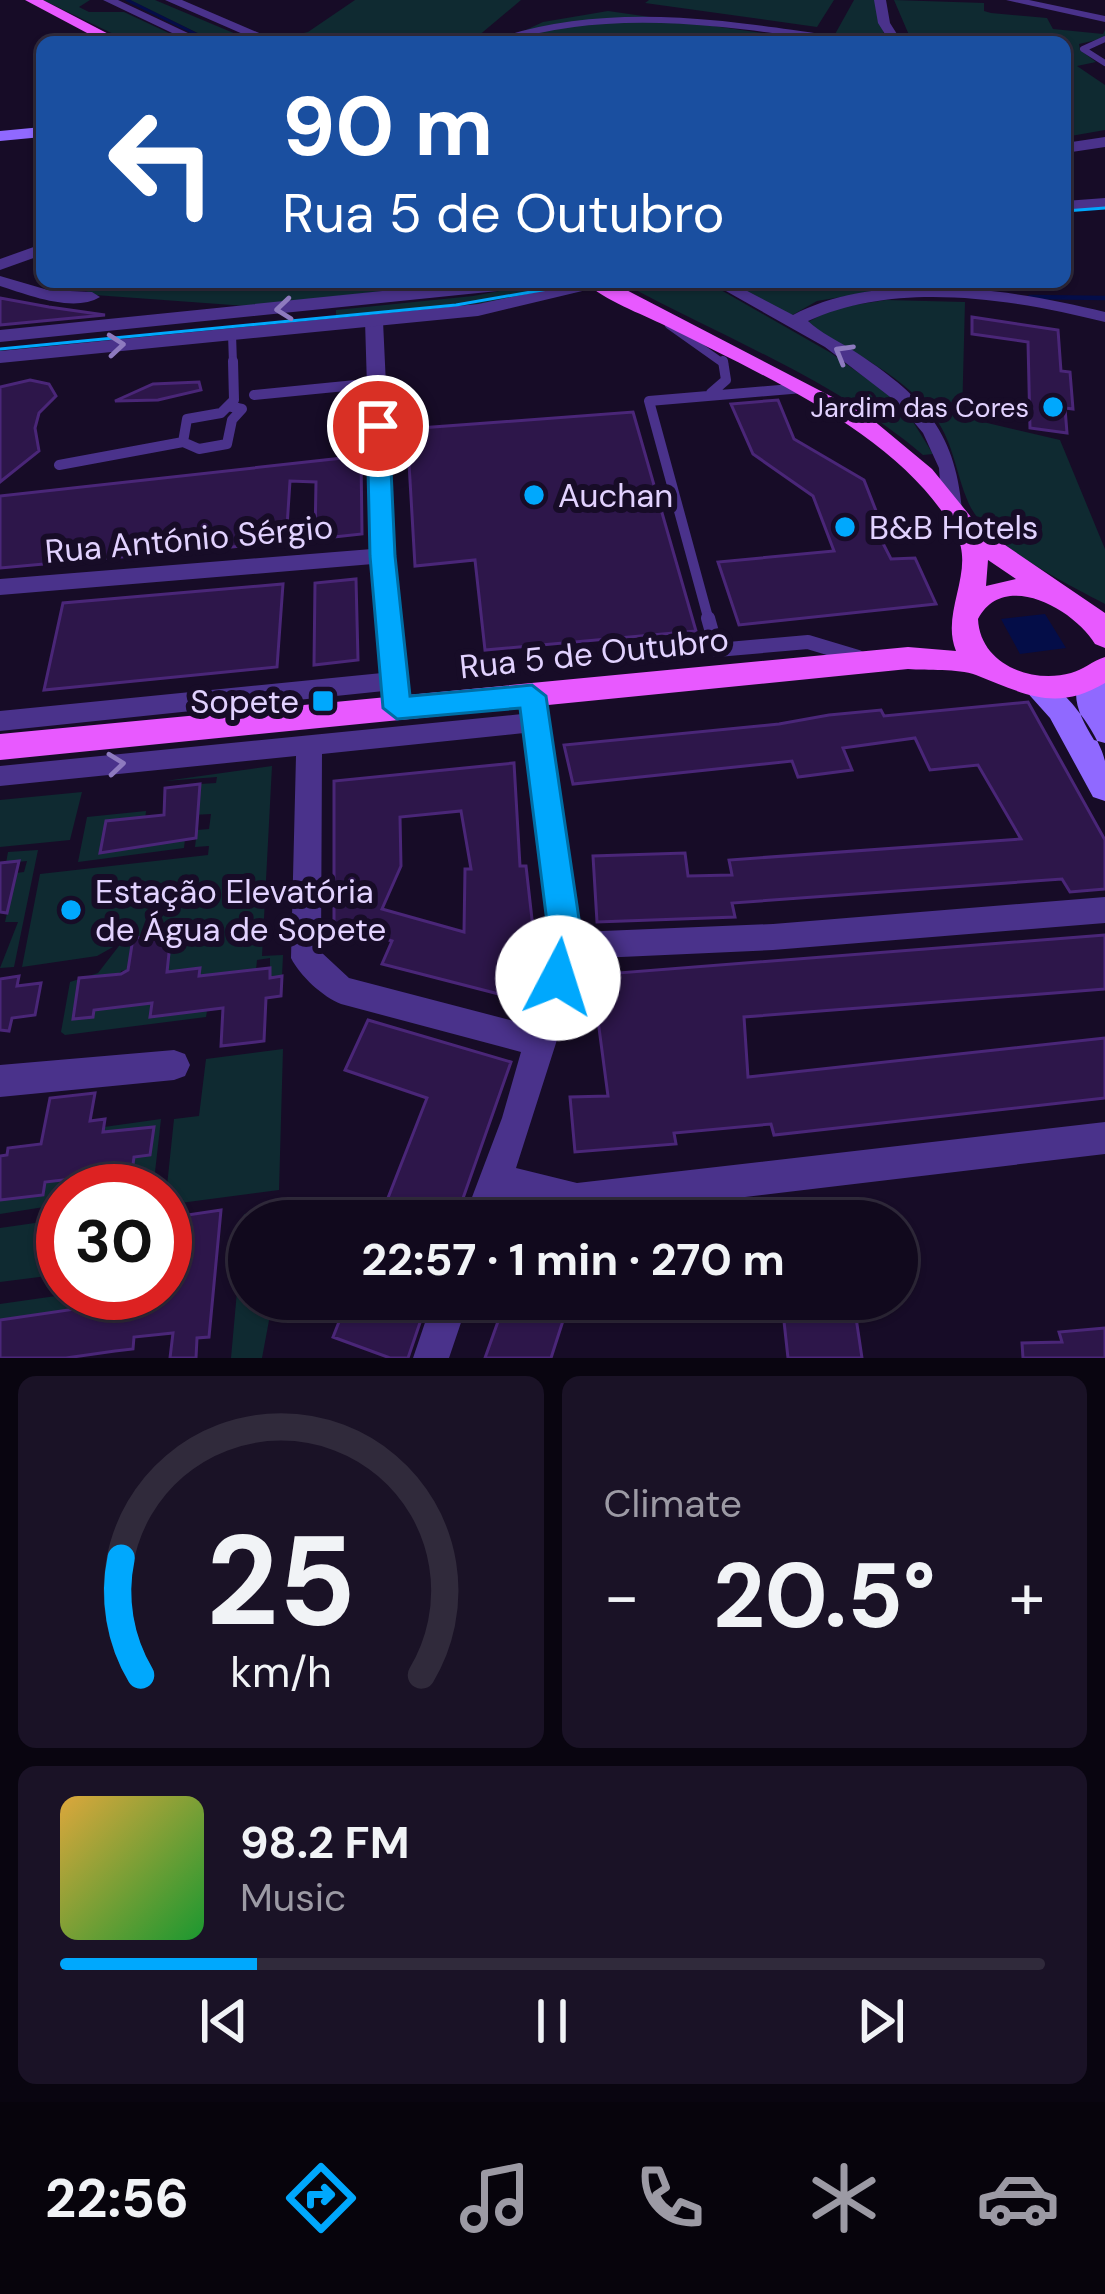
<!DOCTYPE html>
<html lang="en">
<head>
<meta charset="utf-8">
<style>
  body { margin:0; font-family:"DM Sans",sans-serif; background:#1a1226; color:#f1f3f6; height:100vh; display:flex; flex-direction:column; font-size:45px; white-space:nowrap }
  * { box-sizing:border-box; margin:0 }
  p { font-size:39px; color:#9c9aa4 }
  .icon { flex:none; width:66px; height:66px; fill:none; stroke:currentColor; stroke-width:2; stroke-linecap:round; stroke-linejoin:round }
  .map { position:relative; height:1358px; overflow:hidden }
  .details { display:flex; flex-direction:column; gap:18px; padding:18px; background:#090510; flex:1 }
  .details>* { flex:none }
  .hud { position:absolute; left:36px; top:36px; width:1035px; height:252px; border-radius:18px; box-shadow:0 3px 9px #0004,0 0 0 3px #302a3b; background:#1a4fa0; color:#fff; overflow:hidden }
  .speed { position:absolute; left:36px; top:1164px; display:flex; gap:24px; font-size:60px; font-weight:700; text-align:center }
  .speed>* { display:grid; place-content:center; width:156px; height:156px; border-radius:50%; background:#11091d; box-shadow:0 3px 9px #0004,0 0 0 3px #302a3b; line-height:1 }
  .speed .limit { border:18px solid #d22; background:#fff; color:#111 }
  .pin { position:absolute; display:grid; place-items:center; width:102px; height:102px; color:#fff; margin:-51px; border:6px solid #fff; border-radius:50%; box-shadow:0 3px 12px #0007 }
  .me { position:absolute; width:132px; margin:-66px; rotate:5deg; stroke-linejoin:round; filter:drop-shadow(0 0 9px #0008) }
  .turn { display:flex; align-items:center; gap:42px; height:252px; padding:0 48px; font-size:54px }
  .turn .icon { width:156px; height:156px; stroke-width:2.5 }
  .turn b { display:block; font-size:84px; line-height:102px }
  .big { font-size:90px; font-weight:700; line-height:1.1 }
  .details .card { flex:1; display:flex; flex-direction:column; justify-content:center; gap:18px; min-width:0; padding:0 42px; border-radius:18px; background:#1a1226 }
  .details .dial { align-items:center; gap:0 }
  .dial svg { height:312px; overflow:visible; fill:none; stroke:#302a3b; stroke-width:7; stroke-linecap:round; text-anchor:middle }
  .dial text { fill:#f1f3f6; stroke:none }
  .song { display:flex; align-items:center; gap:36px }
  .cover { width:144px; height:144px; border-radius:18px; background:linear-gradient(135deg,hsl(40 70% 55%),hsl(130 70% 35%)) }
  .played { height:12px; border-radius:6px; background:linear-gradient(90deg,#00a8fd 20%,#302a3b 20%) }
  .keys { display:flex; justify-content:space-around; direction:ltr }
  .heat { display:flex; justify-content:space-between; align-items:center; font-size:66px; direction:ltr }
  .details .tiles { flex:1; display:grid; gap:18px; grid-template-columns:1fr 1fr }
  .card:last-child { grid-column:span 2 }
  .trip { position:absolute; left:228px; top:1200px; width:690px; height:120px; border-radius:60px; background:#11091d; box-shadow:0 3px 9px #0004,0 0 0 3px #302a3b; font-weight:700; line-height:120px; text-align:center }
  .tabs { display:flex; height:192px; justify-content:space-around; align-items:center; background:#07040c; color:#9c9aa4 }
  .tabs .icon { width:84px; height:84px }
  .tabs .selected { color:#00a8fd }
  .tabs b { font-size:54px; color:#f1f3f6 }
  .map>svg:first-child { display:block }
  .green { fill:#0f2a31 }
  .water { fill:#040d48 }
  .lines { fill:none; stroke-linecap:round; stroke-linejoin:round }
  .stream-far1 { stroke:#040d48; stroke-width:3 }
  .stream { stroke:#040d48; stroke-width:4.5 }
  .building { fill:#2d164a; stroke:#4a2678; stroke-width:3; fill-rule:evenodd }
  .service-far3 { stroke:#4a328b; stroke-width:6 }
  .service-far2 { stroke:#4a328b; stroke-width:8 }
  .service-far1 { stroke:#4a328b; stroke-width:10 }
  .service { stroke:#4a328b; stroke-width:14 }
  .minor { fill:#4a328b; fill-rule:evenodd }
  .tertiary { fill:#4a328b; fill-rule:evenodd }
  .secondary { fill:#9069ff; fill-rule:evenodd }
  .primary { fill:#e859ff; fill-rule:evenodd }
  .tram { stroke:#00a8fd; stroke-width:3 }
  .oneway { stroke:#8e7abf }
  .route { fill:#00a8fd; stroke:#006da4; stroke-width:3 }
  .poi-dot { fill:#00a8fd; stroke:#170c27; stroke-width:4.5 }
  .labels { text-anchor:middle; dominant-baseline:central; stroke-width:12; stroke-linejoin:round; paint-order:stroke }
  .far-poi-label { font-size:27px; fill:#e2d2ff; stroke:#170c27; text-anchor:end }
  .poi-label { font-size:33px; fill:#e2d2ff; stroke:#170c27; text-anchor:start }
  .street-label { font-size:33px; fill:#e2d2ff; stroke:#170c27 }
</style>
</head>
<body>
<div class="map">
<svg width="1105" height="1358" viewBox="0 0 1105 1358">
  <rect width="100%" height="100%" fill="#170c27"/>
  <!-- green -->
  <path class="green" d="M43 0H90L79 7 89 12H124L188 42H130Z
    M130 0H155L255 42H216Z
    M355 0H521L471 42H297L287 37 308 32Z
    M649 0H834L817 27 645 3Z
    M854 0H875L886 42 834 36Z
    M894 0 984 3V11L991 13 1047 18 1053 29 1103 34 1105 30V38L1079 44 1080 50 1096 62 1077 66 1105 85V130L1065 137V42H912Z
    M608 11 826 42H500L543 22Z
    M110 282H467L246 306 81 294Z
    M548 282 578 287 496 302 336 318V310L473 296Z
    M632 282H707L831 353 902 404 933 454 923 455C836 381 727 339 626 285Z
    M728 282H850L884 290 817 301 789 317Z
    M886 300 965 302 962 417 1060 440 1105 549V604C1066 583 993 548 971 508 957 480 955 448 938 422 908 377 849 350 804 324L835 308Z
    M272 766 262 956 283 955 282 976 270 978V958L257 960 256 970 199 976 200 969 162 973 171 934 133 938V969L121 971 119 987 107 975 79 979 94 1010 152 1003 151 1017 208 1005 206 1017 65 1035 61 1032 70 982 98 973 122 942 97 956 22 967 40 874 208 855 209 846 195 847 197 830 209 829 211 814 193 815 200 784 216 783 217 777 165 781Z
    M82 792 70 840 0 847V800Z
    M146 811 145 820 101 853 185 839 184 848 78 862 87 817Z
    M38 850 14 967 0 968 18 922H5L16 873 24 872 27 861 6 863 8 852Z
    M283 1049 279 1190 165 1205 174 1119 199 1116 206 1059Z
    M161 1119 153 1190 63 1191V1204L0 1214V1200L43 1195 45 1182 117 1174 116 1184 131 1183 134 1157 150 1155 153 1127 103 1132 104 1127Z
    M290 1209 288 1221H249V1299H273L262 1358H231L244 1214Z
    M63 1219V1274L0 1282V1228Z
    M77 1293H98L89 1307 0 1320V1304Z"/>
  <!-- water -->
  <path class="water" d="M1045 614 1066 648 1020 654 1001 619Z"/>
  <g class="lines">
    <!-- stream-far1 -->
    <path class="stream-far1" d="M127 0 212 42"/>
    <!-- stream -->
    <path class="stream" d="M878 282 910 288
      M1030 297 1105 298"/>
  </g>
  <!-- building -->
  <path class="building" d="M0 298 49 307 105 315 0 325Z
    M972 317 1058 330 1061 371 1070 372 1073 409 1065 408 1067 433 1030 428 1028 342 972 334Z
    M30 380 49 384 56 396 39 413 35 428 39 451 0 482V387Z
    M199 382 201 390 158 400 115 401 153 384Z
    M778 400 794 439 864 480 880 521 872 522 891 559 915 558 936 604 739 625 718 562 834 551 813 496 753 454 731 404Z
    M633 412 696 631 485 650 475 560 415 566 407 429Z
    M361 456 362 534 315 539 316 482 290 481 286 542 0 568V496Z
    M356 579 358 660 314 665 315 583Z
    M283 584 277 667 44 690 63 603Z
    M1028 702 1105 840V889L1070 892 1062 879 732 903 735 917 597 922 593 856 685 853 688 876 732 875 729 860 1021 839 978 765 930 770 915 738 843 748 852 770 798 777 792 761 573 784 564 745 779 724 829 715 881 710 884 716Z
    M514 763 520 866H526L534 937 522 1000 382 964 392 941 356 929 334 932V781ZM461 811 471 869H465L464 932 382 909 401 866 400 817Z
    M200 784 196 838 100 853 106 821 164 815 165 788Z
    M19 861 7 913 0 912V863Z
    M171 934 167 972 200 968 199 976 270 968V978L282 976 281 996 266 998 264 1041 221 1046 223 1008 150 1017 152 1003 94 1010 93 1017 73 1019 79 978 121 974 128 970 133 938Z
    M1105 935V989L744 1017 748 1077 1105 1038V1098L774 1135 771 1124 674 1133 676 1144 575 1152 570 1097 608 1096 592 975Z
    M19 976 17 986 41 983 35 1015 12 1018 9 1031 0 1030V979Z
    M368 1020 511 1062 455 1221H379L427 1098 345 1070Z
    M95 1093 90 1121 105 1119 103 1132 154 1127 150 1155 134 1157 132 1172 45 1182 43 1195 0 1200V1156L7 1155 8 1148 41 1144 50 1098Z
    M221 1210 209 1337 197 1338 196 1358H170L173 1333 134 1337 133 1349 115 1351 66 1358H0V1320L89 1307 91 1297 174 1290V1217Z
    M348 1299H428L408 1358H390L333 1337Z
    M506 1299H570L551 1358H485Z
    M782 1303 854 1304 862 1358H788Z
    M1105 1328V1358H1023L1022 1343 1062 1342 1059 1332Z"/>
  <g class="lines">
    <!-- service-far3 -->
    <path class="service-far3" d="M1105 39 1083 49 1105 63
      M496 42C612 2 737 25 856 42"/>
    <!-- service-far2 -->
    <path class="service-far2" d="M669 325 724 364
      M232 334 233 364"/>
    <!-- service-far1 -->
    <path class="service-far1" d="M711 393 726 380 723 361
      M254 395 376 383
      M183 442 199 449 227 444 232 420 242 409 228 406
      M59 465 183 442 187 419 221 413 234 400 233 361
      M709 621 649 401 803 388"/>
    <!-- service -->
    <path class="service" d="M708 618 717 650 808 642 858 657"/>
    <!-- minor -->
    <path class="minor" d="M103 0H118L207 42H191Z
      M874 0H886L890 23 902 42H890L878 23Z
      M1006 0H1029L1105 16V22Z
      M42 244V255L0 270V259Z
      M0 276 48 290 92 292 100 297C74 313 28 295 0 286Z
      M710 282H730L793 315C879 269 1014 289 1105 312V322C1013 299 897 280 808 321 819 332 840 342 854 351 920 394 955 429 962 509L952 516 942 509 939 468 923 433 898 403 825 347Z
      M374 316 383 321 394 556 408 681 405 702H387L384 691 0 731V711L382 673 373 564 0 595V579L372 549 365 321Z
      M532 687 541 689 544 696 579 932 773 924 1105 897V923L773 950 577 959 556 1043 516 1168 577 1183 1105 1122V1154L577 1217 505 1198 497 1221H463L502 1118 521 1052 341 1004C323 997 300 976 291 958L296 756 0 786V766L522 714 520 696 523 689ZM524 733 551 946 529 1025 349 978 321 952 322 754Z
      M174 1050 185 1054 190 1065 185 1076 174 1080 0 1097V1065Z
      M433 1299H469L449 1358H413Z"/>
    <!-- tertiary -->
    <path class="tertiary" d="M165 0H182L280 42H261Z
      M1105 137V147L1065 153V143Z
      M1105 198V208L1065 211V201Z
      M471 282H535L526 288 0 342V330Z
      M584 282H620L478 316 0 363V351L478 304Z"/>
    <!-- secondary -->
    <path class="secondary" d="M42 127V137L0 141V131Z
      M1092 670 1105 677V743L1094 740C1081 718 1069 698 1081 673Z
      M1039 678C1064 685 1100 736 1105 761 1105 773 1105 789 1105 801L1093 797 1050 718 1024 689 1028 681Z"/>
    <!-- primary -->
    <path class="primary" d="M25 0H43L124 42H104Z
      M585 282H611L867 415 932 469 980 528 1105 613V648L1095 644C1075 610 1004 569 978 619 980 664 1031 684 1071 673 1083 670 1092 661 1105 657V683C1055 713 1023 693 976 675 957 668 928 671 908 669L0 760V734L908 647 956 651C940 612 976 571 956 534 903 435 761 375 666 326 640 313 605 301 585 282ZM988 560 1016 579 986 586Z"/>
    <!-- tram -->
    <path class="tram" d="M1065 211 1105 208
      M0 349 456 305 588 282"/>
  </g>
  <!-- one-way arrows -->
  <defs><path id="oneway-chevron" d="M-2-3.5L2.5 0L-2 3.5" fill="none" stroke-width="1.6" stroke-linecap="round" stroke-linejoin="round" transform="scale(3)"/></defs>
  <g class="oneway">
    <use href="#oneway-chevron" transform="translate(284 309) rotate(174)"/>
    <use href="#oneway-chevron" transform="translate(116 345) rotate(-5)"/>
    <use href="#oneway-chevron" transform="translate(843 353) rotate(-150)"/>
    <use href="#oneway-chevron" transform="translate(116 764) rotate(-6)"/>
  </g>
  <!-- route -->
  <path class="route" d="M378 419 389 426 395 556 410 696 532 685 546 696 583 946 570 989 558 994 546 989 541 978 550 946 520 708 397 719 383 708 370 556 367 426Z"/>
  <!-- markers -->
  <g class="poi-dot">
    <circle cx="1053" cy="407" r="12"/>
    <circle cx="534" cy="495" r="12"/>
    <circle cx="845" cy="527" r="12"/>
    <rect x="311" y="689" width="24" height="24" rx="6"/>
    <circle cx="71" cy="910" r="12"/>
  </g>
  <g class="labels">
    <!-- far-poi labels -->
    <g class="far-poi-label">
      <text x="1029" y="407">Jardim das Cores</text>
    </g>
    <!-- poi labels -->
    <g class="poi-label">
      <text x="558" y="495">Auchan</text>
      <text x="869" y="527">B&amp;B Hotels</text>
      <text x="299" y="701" text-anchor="end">Sopete</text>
      <text x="95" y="891">Estação Elevatória<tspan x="95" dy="38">de Água de Sopete</tspan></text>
    </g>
    <!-- street labels -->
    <g class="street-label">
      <text transform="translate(189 539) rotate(-5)">Rua António Sérgio</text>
      <text transform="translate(594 653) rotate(-6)">Rua 5 de Outubro</text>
    </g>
  </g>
</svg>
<div class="speed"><div class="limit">30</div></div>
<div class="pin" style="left:378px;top:426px;background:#d93025"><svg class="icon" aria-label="arrive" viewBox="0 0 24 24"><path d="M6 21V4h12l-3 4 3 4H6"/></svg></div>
<svg class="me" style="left:558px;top:978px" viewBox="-20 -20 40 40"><circle r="19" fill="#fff"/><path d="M0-13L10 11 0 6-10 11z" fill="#00a8fd"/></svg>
<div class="trip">22:57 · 1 min · 270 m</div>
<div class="hud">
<div class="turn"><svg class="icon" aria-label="left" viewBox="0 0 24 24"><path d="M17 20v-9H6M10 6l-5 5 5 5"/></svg><div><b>90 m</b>Rua 5 de Outubro</div></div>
</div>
</div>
<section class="details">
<div class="tiles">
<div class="card dial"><svg viewBox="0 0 100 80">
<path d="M14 69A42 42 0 1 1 86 69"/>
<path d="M14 69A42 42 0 0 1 9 39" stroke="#00a8fd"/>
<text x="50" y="56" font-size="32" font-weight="700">25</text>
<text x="50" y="72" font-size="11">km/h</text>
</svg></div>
<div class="card"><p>Climate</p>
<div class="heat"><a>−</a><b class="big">20.5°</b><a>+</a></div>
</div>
<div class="card">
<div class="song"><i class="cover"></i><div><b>98.2 FM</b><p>Music</p></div></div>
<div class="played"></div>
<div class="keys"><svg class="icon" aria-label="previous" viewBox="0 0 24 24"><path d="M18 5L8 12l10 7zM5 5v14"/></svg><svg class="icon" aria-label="pause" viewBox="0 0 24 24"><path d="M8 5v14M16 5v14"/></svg><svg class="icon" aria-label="next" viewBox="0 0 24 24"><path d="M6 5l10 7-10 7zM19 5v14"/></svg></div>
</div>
</div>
</section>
<nav class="tabs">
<b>22:56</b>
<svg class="icon selected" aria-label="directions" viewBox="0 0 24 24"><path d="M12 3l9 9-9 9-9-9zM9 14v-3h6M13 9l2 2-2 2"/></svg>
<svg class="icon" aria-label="music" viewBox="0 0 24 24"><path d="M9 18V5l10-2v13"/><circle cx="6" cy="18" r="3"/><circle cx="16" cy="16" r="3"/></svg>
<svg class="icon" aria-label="phone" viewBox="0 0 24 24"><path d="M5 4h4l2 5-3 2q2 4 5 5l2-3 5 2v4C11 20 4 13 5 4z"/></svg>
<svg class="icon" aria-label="climate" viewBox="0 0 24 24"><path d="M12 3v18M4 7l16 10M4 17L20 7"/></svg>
<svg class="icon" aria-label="car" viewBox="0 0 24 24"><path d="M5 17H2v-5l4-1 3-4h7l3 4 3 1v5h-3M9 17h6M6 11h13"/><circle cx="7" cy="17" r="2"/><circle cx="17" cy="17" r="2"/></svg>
</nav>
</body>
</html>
